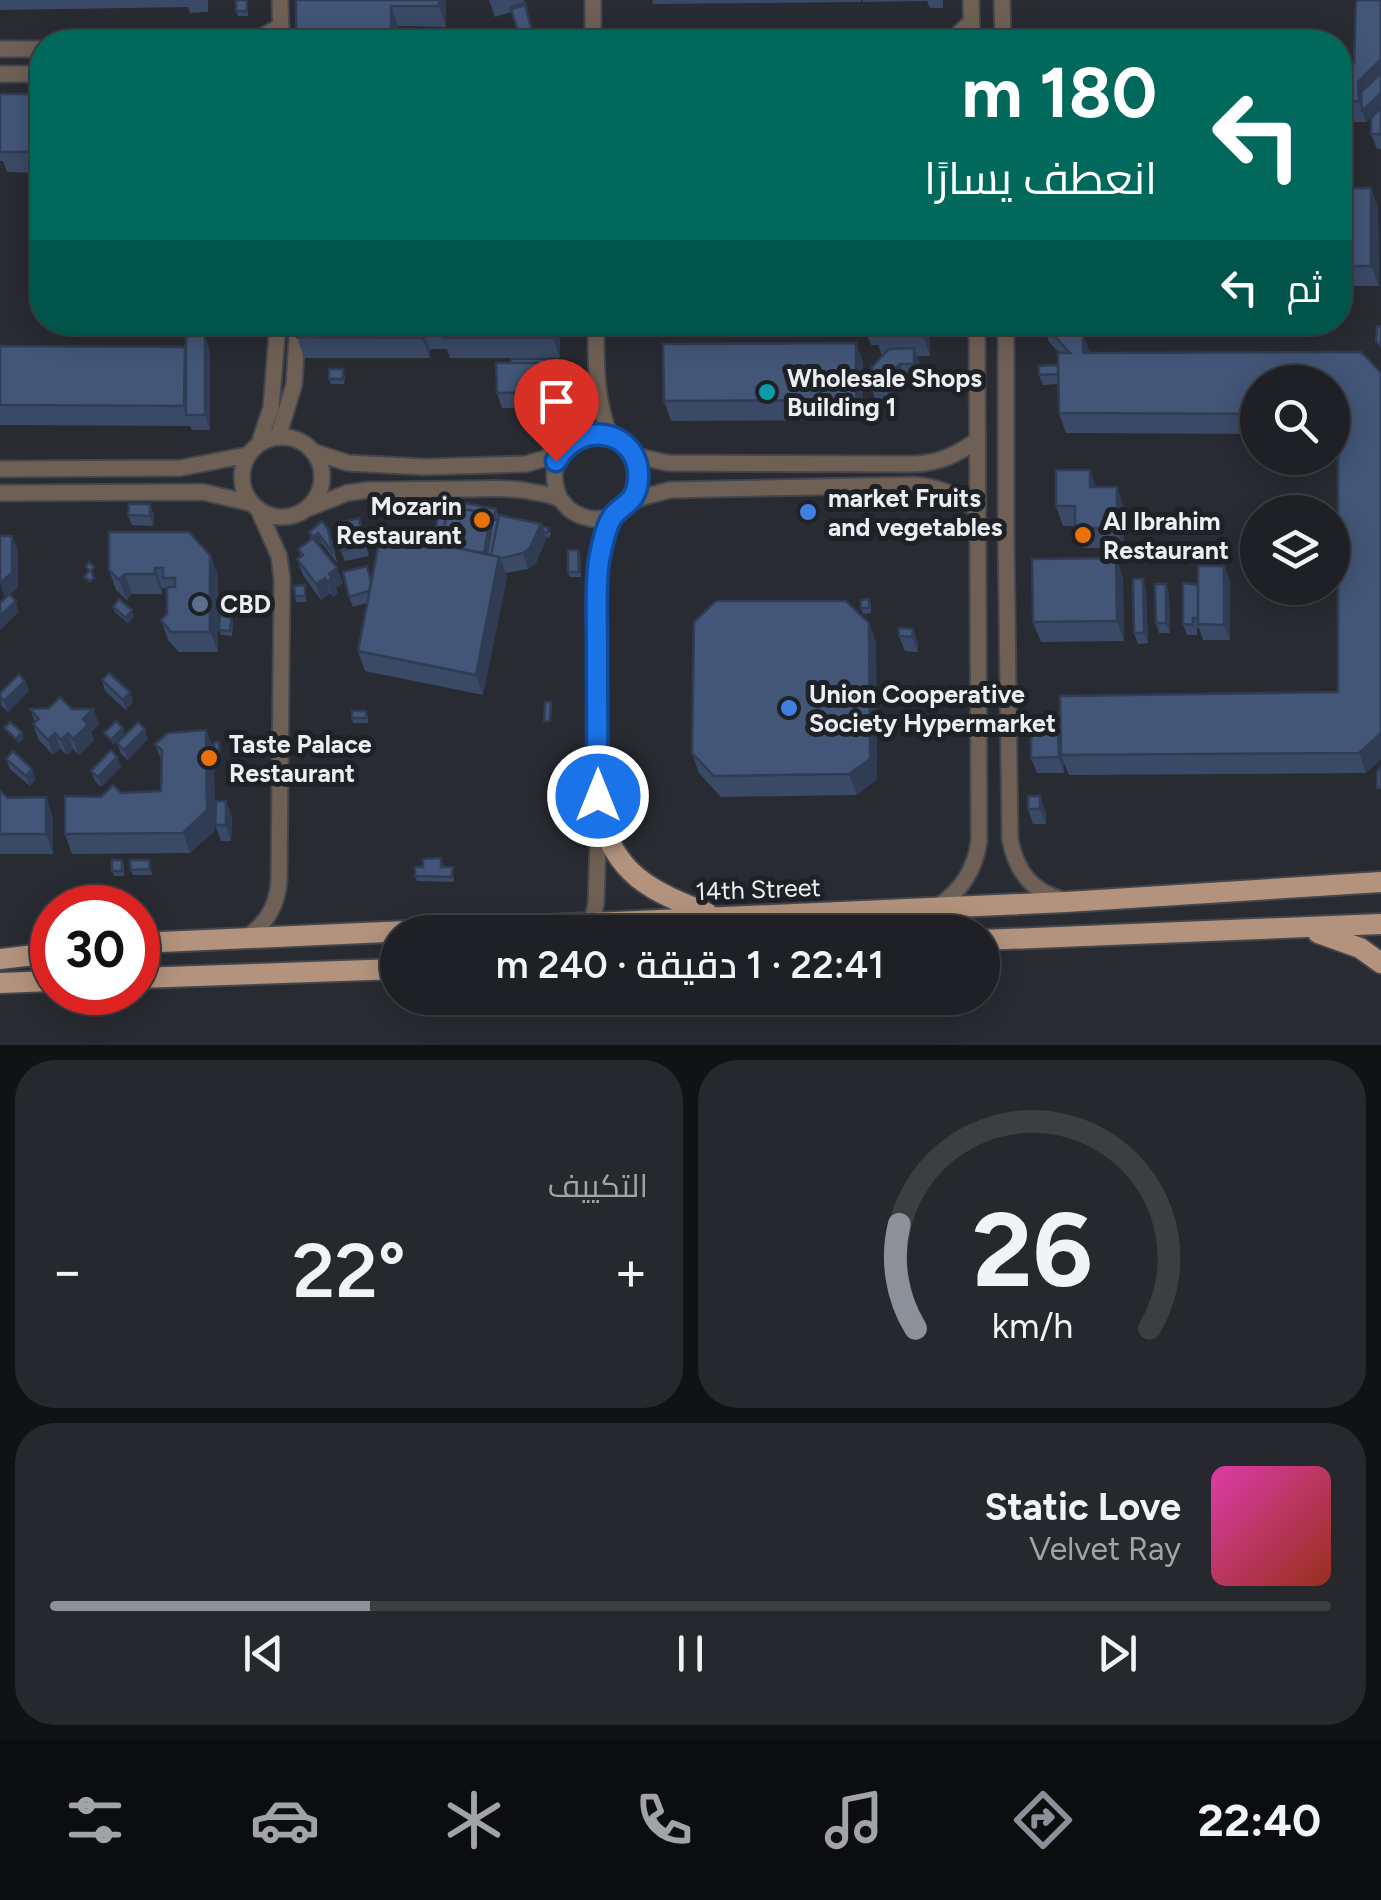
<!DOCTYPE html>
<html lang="ar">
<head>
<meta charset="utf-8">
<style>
  body { margin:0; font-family:Figtree,Cairo,sans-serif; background:#26282d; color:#f1f3f6; direction:rtl; height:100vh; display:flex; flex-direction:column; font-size:38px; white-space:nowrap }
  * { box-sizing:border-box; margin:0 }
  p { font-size:32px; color:#a1a3a7 }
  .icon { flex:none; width:55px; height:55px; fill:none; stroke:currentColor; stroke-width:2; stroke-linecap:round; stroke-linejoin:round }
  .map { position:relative; height:1045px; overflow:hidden; direction:ltr }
  .drawer { display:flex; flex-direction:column; gap:15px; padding:15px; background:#101214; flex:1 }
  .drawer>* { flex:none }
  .guide { position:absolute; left:30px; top:30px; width:1322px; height:305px; border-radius:40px; box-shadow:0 5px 25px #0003,0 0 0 2px #3c3e42; direction:rtl; background:#00695c; color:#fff; overflow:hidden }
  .controls { position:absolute; left:1240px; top:365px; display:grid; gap:20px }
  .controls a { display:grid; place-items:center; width:110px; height:110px; border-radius:50%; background:#1e2025; box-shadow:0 5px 25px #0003,0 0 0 2px #3c3e42; font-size:50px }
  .speed { position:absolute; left:30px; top:885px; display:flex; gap:20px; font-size:50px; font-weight:700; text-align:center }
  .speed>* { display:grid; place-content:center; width:130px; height:130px; border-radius:50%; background:#1e2025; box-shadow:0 5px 25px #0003,0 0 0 2px #3c3e42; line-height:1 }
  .speed .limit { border:15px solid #d22; background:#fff; color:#111 }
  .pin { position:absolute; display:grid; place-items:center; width:85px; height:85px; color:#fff; margin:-102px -42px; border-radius:50% 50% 50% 0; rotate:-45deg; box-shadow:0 0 10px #0007 }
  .pin .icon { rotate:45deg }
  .me { position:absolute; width:110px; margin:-55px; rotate:0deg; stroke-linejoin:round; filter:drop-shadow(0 0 8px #0008) }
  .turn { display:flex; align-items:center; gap:35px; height:210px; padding:0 30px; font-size:45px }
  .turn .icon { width:130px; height:130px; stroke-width:2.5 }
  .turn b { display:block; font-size:70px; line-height:85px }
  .then { display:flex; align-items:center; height:95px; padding:0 30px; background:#0003; gap:20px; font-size:38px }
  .big { font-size:75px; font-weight:600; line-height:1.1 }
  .drawer .card { flex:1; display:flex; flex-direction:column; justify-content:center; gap:15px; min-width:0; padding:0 35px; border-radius:40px; background:#26282d }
  .drawer .dial { align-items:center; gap:0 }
  .dial svg { height:260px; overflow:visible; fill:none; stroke:#3c3e42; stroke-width:7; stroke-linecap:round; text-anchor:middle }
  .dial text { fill:#f1f3f6; stroke:none }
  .song { display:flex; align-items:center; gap:30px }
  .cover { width:120px; height:120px; border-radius:15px; background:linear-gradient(135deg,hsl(320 70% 55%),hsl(10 70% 35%)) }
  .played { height:10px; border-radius:5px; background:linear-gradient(90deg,#8c9099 25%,#3c3e42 25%) }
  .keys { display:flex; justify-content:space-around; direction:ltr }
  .heat { display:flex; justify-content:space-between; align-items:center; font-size:55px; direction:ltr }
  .drawer .tiles { flex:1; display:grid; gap:15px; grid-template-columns:1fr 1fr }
  .card:last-child { grid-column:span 2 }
  .trip { position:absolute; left:380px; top:915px; width:620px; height:100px; border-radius:50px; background:#1e2025; box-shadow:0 5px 25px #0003,0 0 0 2px #3c3e42; font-weight:600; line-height:100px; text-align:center; direction:rtl }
  .tabs { display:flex; height:160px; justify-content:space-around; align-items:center; background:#0c0d0f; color:#a1a3a7 }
  .tabs .icon { width:70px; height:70px }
  .tabs .on { color:#8c9099 }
  .tabs b { font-size:45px; color:#f1f3f6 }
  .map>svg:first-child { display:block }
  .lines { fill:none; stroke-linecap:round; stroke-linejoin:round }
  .minor-casing { stroke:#43464c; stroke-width:19 }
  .major-casing { stroke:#43464c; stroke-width:24 }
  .minor { stroke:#6f6055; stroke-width:15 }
  .major { stroke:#b3937d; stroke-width:20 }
  .wall { fill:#3a4a66 }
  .shaded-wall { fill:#2f3c53 }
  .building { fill:#435677; stroke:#2f3c53; stroke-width:2.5 }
  .route-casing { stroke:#114b97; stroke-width:25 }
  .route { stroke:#1a73e8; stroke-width:18 }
  .culture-dot { fill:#0f9aa8; stroke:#1e2227; stroke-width:4 }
  .shop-dot { fill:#3f7fe0; stroke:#1e2227; stroke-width:4 }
  .food-dot { fill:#e8710a; stroke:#1e2227; stroke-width:4 }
  .service-dot { fill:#5c6f8a; stroke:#1e2227; stroke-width:4 }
  .labels { text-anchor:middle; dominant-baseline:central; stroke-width:10; stroke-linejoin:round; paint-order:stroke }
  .poi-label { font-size:25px; font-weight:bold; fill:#eceef2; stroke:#1e2227; text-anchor:start }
  .street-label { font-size:25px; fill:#eceef2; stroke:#1e2227 }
</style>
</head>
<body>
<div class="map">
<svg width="1381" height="1045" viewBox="0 0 1381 1045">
  <rect width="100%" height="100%" fill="#282b31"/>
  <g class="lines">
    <!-- minor casing -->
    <g class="minor-casing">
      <path id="minor" d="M280 0 281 42
        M971 0 972 42
        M1002 0 1003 42
        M252 42 281 26
        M593 42V0
        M950 42 971 22
        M0 49H42
        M0 74H42
        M596 322C596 362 595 399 610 436
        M1006 322V534L1010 839C1016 871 1031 891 1063 900
        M242 477a40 40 0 1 1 80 0a40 40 0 1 1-80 0Z
        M278 437 294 385 298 322
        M259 444 271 408 278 322
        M314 452 348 463 424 467 526 464 543 459 562 450
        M632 455 668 463 914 464C939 463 956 455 976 441
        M0 469 181 468 247 455
        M0 493 203 492 250 503
        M628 504 643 497 670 490 914 485C939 487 956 494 976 509
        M309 508 347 493 368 490C401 490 434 489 467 489 488 489 508 487 528 491 537 493 550 494 558 498 564 501 564 505 569 509 576 515 588 519 597 519 627 518 647 484 633 458 609 409 534 441 560 499
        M939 906C962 889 975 870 979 841L977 322
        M592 922 596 903 599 812 597 582 605 537 613 515
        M244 939C266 925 277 907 279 881L282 579 279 556 259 511"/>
    </g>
    <!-- major casing -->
    <g class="major-casing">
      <path id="major" d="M599 812C615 875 651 891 707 913
        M1318 933 1360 948 1381 963
        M982 940 1381 924
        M138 943 1066 902 1381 882
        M0 959 52 953
        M138 978 398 969
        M0 983 52 981"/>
    </g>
    <!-- minor -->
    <use href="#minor" class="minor"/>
    <!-- major -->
    <use href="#major" class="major"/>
  </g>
  <!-- wall -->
  <path class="wall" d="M0 0H208V12L190 13 188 7 0 10Z
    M248 0V16H238L236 11Z
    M296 0H446V27L398 26V42H296Z
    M489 0H524L536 42 512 12 495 17Z
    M652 0H861V2L653 4Z
    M862 0H943V8H930L927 1 863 2Z
    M1381 0V107L1366 122H1340V64H1354Z
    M0 94H42V173L7 172 3 161H0Z
    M1381 108V149H1377L1371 134Z
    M1340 188H1371L1378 208 1379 286H1340Z
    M297 322H554L560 339V358H450L447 349H430V358H304L297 337Z
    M930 322V356H917L920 364V380H905L892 392V405H878L872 390 882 356 878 345H871L863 324Z
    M1042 322H1081V332L1090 353 1361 352 1366 773 1069 775 1064 763V773H1037L1031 758 1058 733 1061 740 1338 692V435L1332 434V382H1258V434L1066 433 1059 413 1058 384 1043 385 1039 375 1058 365 1059 353 1049 342Z
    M205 336 210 351V430H192L190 426 0 425V346L186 352Z
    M856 343 863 363V420L671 421 664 401Z
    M548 363H556L562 378V407L502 408 497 393Z
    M345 375 344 384H331L329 379Z
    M1096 487H1117L1124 508V548H1083L1075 526H1063L1056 506Z
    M454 504 496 509 499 516 541 524 551 533 549 538 545 537 546 539 536 563 528 569 505 573 507 577 483 695 365 671 358 651 367 603 353 607 349 597 372 579 434 543Z
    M154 514 153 526 132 525 128 515Z
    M359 518 369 556 345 561 341 551Z
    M309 532 332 539 337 563 322 543 319 546 343 583 336 588 338 594 333 597 330 593 321 600 303 575 297 559 301 557 298 549 311 539Z
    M578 550 580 555 581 577H570L568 572Z
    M210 555 218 575V652H179L168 640 161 620 167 614 166 588H162V594H132L127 600 116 590 109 570Z
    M1116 558 1123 578 1124 641 1041 642 1033 622Z
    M1224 566 1230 581V640H1203L1199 628H1197V635H1187L1183 624 1198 585Z
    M1143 579 1146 589 1148 643 1138 644 1134 633Z
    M305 585 306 591V602H296L295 596Z
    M1169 594 1170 633H1159L1156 623Z
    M871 604V613L863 614 861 608Z
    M113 607 134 616 128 623 115 612Z
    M233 620 232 636 221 635 219 630Z
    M869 623 876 643 877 779 857 795 721 797 699 773 692 753Z
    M913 629 918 644V652L905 651 899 636Z
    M102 680 130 692 133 702 126 710 105 691Z
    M25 681 29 691 8 712 1 705 0 693Z
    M30 709H93L99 724 91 732 94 740 79 755 73 749 67 755 60 748 53 755 38 739 33 724 35 722Z
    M368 716V723H353L352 718Z
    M206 730 214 750 215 831 190 853 72 854 65 834 101 797 121 793 161 791 162 762 155 744Z
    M148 739 128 760 121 754 117 743Z
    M117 757 121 767 101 787 95 781 91 771Z
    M6 759 36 779 30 786 10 769Z
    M0 791 8 798 46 797 53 818V854H0Z
    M1028 796 1046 812V824H1033L1028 809Z
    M232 816 231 841H221L215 825Z
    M122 860 124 865V876H114L112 871Z
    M149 860 152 875H133L131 870Z
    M443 863V867H453L454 882 417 881 415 876 423 867Z"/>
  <!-- shaded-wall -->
  <path class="shaded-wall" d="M439 0H446V27L439 6Z
    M391 6 398 26V42H391Z
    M1379 61 1381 65V104L1380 103 1381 107 1366 122 1359 101 1358 82Z
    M1371 188 1378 208 1379 286 1371 266Z
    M553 322H554L560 339V358L553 338Z
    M923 322H930V356L923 336Z
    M1074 322H1081V346L1074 326Z
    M422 329 430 349V358L422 338Z
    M1083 333 1090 353H1083Z
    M205 336 210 351V430L205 415Z
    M856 343 863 363V420L856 400Z
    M914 348 920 364V380L914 364Z
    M556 363 562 378V407L557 392Z
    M900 364 905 380 892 392V405L887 390 886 376Z
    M1090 470 1097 490 1090 487Z
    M1117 487 1124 508V548L1117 528Z
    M150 504 154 514 153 526 150 516Z
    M491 514 497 529 486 559 484 554Z
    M541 524 546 539 536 563 528 569 523 553Z
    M318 533 322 543 317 547 313 537Z
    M12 536 18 551V588L5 598 0 583Z
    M210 555 218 575V652L210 632Z
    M500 557 507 577 483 695 476 675Z
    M1116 558 1123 578 1124 641 1117 621Z
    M1224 566 1230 581V640L1224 625Z
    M155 568 162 588V594L155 574Z
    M337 568 343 583 336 588 338 594 333 597 327 582 329 574Z
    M125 574 132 594 127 600 119 580Z
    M325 578 330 593 321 600 316 584Z
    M1143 579 1146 589 1148 643 1144 633Z
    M1166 584 1169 594 1170 633 1166 623Z
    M16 601 19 612 0 630V616Z
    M132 610 134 616 128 623 126 618Z
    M869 623 876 643 877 779 857 795 849 774Z
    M913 629 918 644V652L912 637Z
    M25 681 29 691 8 712 4 701Z
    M130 692 133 702 126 710 123 700Z
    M93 709 99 724 91 732 94 740 79 755 73 739 83 719Z
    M123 728 125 733 113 745 111 740Z
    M145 729 148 739 128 760 124 750Z
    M206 730 214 750 215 831 190 853 183 833Z
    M22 732 24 738 18 744 16 739Z
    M55 733 60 748 53 755 48 740Z
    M68 733 73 749 67 755 61 740Z
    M1058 733 1064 748 1061 755 1064 763V773L1059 757Z
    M1381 733V760L1366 773 1359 753Z
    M117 757 121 767 101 787 98 777Z
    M32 769 36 779 30 786 26 776Z
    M1040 796 1046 812V824L1040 809Z
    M46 797 53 818V854L46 834Z
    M226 801 232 816 231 841 226 825Z"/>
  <!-- building -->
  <path class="building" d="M236 0H247V11H236Z
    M296 0H439V6H391V42H296Z
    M1356 0H1381V61H1379L1358 82 1359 101 1340 102V64H1354Z
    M525 3 527 10 525 5 512 9 511 7Z
    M525 5 535 42H521L511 9Z
    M1381 73V93L1362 111 1361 92Z
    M0 94H42V152H0Z
    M1381 108V134H1371V118Z
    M1340 188H1371V266H1340Z
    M297 322H553V338H443V329H422V338L297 337Z
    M863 322H923V336H875V324H863Z
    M1042 322H1074V326L1083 333V353L1361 352 1381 373V733L1359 753 1061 755 1060 696 1338 692V414H1332V382H1258V414L1059 413 1058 353H1070Z
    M1377 326H1381V346L1376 341Z
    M186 336H205V415H186Z
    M856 343V400L664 401 663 344Z
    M0 346 185 347 184 406 0 405Z
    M914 348V364H900L886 376 887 390H872V367L889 349Z
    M511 359H547V363H511Z
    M496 363H556L557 392 497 393Z
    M1058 365V374L1039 375V366Z
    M329 369H343V379H329Z
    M1056 470H1090V487H1117V528H1075V506H1056Z
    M440 498 452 500 451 506H448L441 545 434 543Z
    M454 501 496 509 494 517 491 516V514L453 507Z
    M129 504H150V516L128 515Z
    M448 506 491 514 484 553 441 545Z
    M499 515 541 524 530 548 523 553 503 558 491 555Z
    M359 518 365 545 341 551 334 524Z
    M493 519 498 520 491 555 487 554Z
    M322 521 328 529 333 553 318 533 313 537 309 532Z
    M541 526 549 528 547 533 544 532Z
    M109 532H189L210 555V632H171L161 620 167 614V587H175V578H163V568H155V574H125L119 580 109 570Z
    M381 532 499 557 476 675 358 651Z
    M0 536H12V573L0 583Z
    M313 538 337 568 329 574 332 578 327 582 325 578 316 584 297 559 303 555 298 549Z
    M568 550H578L579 572H568Z
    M1116 558 1117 621 1033 622 1032 559Z
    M89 562 94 567 91 571 94 578 90 581 84 577 89 571 86 566Z
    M367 566 371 581 369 591 349 597 343 572Z
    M1198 566H1224V625L1198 624Z
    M1133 579H1143L1144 633H1134Z
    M1183 583 1198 585V618H1193V625L1183 624Z
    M1155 584H1166V623H1156Z
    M305 585V596H295L294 586Z
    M9 594 16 601 0 616V603Z
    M119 599 132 610 126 618 113 607Z
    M869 599V608H861V600Z
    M716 601H846L869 623 870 759 849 774 714 776 692 753 694 622Z
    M220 614 232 615 230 631 219 630Z
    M899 628 913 629 912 637 899 636Z
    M109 673 130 692 123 700 102 680Z
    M19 674 25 681 4 701 0 697V693Z
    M60 697 72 709H93L83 719 88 725 73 739 68 733 61 740 55 733 48 740 33 724 39 719 30 709 49 708Z
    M545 702H551L550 721H544Z
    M352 711H366V718H352Z
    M116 721 123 728 111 740 104 733Z
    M10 722 22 732 16 739 4 728Z
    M138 722 145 729 124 750 117 743Z
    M206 730 207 810 183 833 65 834V796L101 797 113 785 121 793 161 791 162 750 155 744 168 733Z
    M1058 733 1059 757 1031 758V734Z
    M214 742H219L220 759 214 760Z
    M111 750 117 757 98 777 91 771Z
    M13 751 32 769 26 776 6 759Z
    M1381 767V788H1377V772Z
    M0 791 8 798 46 797V834H0Z
    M1028 796H1040V809H1028Z
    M216 801H226V825H215Z
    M441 858V867H453L452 877 415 876V867H423V859Z
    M112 860H122V871H112Z
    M130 860H149L150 869 131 870Z"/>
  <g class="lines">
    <!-- route casing -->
    <g class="route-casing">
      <path id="route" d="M556 461C580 417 642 431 638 480 636 504 623 503 613 516 605 527 602 547 599 560 595 587 597 616 597 644 597 694 597 745 598 796"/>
    </g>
    <!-- route -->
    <use href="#route" class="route"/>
  </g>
  <!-- markers -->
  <circle class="culture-dot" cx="767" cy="392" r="10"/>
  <g class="shop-dot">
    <circle cx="808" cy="512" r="10"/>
    <circle cx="789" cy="708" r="10"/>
  </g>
  <g class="food-dot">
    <circle cx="482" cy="520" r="10"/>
    <circle cx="1083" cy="535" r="10"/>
    <circle cx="209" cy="758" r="10"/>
  </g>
  <circle class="service-dot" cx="200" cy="604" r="10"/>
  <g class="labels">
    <!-- poi labels -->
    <g class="poi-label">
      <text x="787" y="378">Wholesale Shops<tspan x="787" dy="29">Building 1</tspan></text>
      <text x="828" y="498">market Fruits<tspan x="828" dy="29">and vegetables</tspan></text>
      <text x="462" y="506" text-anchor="end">Mozarin<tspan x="462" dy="29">Restaurant</tspan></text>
      <text x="1103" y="521">Al Ibrahim<tspan x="1103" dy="29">Restaurant</tspan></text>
      <text x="220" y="604">CBD</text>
      <text x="809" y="694">Union Cooperative<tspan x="809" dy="29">Society Hypermarket</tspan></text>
      <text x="229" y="744">Taste Palace<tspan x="229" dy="29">Restaurant</tspan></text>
    </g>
    <!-- street labels -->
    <g class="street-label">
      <text transform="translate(758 889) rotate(-2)">14th Street</text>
    </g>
  </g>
</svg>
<div class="controls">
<a><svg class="icon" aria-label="search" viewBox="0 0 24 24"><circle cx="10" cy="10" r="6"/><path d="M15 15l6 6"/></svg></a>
<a><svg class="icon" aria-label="layers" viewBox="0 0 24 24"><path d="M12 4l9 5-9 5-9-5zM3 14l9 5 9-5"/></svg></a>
</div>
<div class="speed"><div class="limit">30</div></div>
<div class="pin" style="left:556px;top:461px;background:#d93025"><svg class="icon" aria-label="arrive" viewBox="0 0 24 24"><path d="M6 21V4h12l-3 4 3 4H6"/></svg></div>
<svg class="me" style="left:598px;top:796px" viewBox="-20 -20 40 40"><circle r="17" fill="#1a73e8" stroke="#fff" stroke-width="3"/><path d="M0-11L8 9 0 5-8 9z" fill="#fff"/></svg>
<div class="trip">22:41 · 1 دقيقة · 240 m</div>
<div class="guide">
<div class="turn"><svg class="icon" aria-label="left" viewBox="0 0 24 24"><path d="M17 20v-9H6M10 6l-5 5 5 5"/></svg><div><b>180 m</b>انعطف يسارًا</div></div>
<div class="then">ثم<svg class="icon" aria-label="left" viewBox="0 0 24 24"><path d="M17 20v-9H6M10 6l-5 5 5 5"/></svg></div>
</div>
</div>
<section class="drawer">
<div class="tiles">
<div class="card dial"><svg viewBox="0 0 100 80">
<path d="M14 69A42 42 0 1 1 86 69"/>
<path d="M14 69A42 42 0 0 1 9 37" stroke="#8c9099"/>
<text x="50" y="56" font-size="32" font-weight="700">26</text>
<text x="50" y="72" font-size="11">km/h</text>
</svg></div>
<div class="card"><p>التكييف</p>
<div class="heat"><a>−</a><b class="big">22°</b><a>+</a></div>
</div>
<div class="card">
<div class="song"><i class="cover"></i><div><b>Static Love</b><p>Velvet Ray</p></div></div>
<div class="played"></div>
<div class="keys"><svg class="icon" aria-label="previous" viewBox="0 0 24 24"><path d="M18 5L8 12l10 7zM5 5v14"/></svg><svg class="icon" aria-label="pause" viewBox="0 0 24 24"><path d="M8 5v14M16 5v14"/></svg><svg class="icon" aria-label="next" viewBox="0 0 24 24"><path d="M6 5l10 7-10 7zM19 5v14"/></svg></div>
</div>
</div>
</section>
<nav class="tabs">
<b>22:40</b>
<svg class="icon on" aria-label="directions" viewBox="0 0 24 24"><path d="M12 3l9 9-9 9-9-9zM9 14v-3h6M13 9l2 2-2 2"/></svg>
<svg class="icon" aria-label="music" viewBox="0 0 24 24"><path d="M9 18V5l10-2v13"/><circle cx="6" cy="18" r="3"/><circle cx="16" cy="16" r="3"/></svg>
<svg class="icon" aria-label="phone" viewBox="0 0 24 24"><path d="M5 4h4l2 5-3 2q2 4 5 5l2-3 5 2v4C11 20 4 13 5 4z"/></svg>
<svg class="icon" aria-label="climate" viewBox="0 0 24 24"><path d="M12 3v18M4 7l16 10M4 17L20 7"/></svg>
<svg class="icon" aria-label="car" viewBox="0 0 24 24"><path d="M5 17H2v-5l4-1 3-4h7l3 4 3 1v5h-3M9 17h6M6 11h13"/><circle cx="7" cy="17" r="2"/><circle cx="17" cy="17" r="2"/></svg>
<svg class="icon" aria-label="filters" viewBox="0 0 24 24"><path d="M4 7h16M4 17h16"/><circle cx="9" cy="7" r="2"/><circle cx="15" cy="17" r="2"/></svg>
</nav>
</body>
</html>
